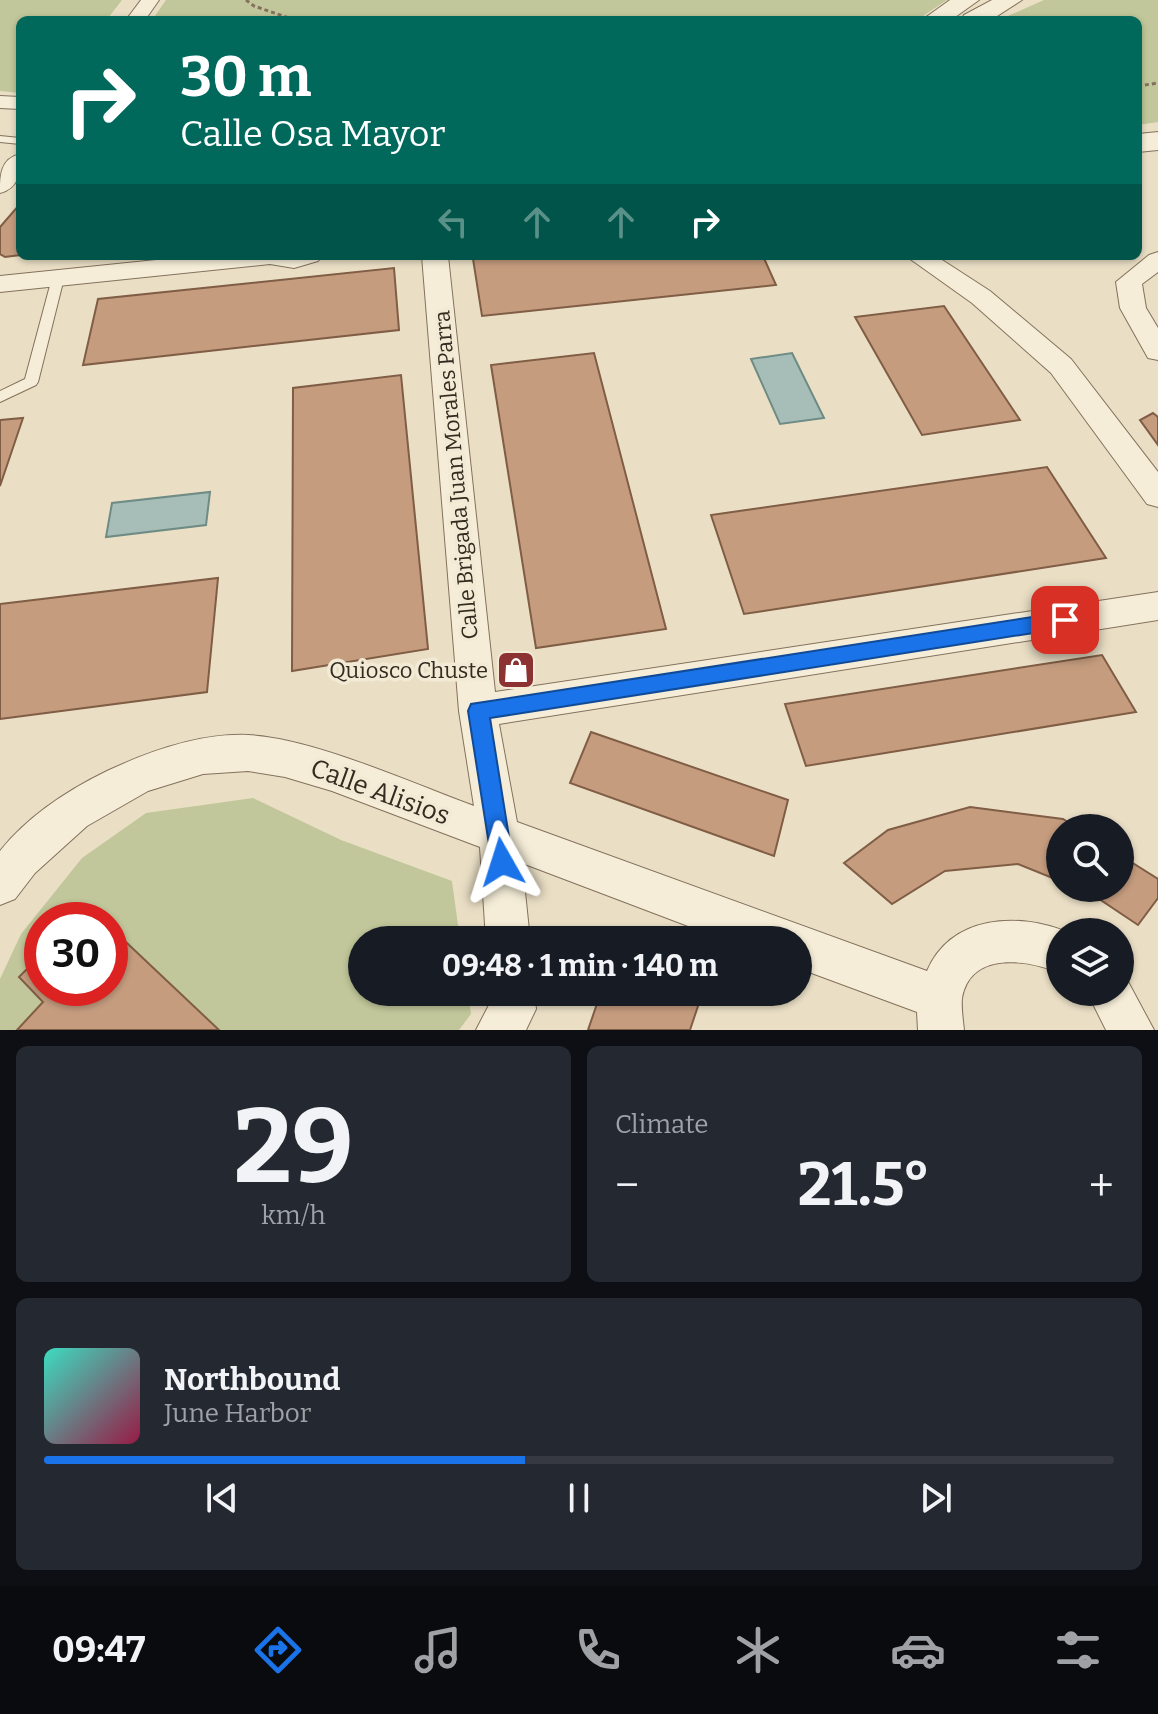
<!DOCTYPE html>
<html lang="en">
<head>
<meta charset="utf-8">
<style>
  body { margin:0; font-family:Bitter,serif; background:#242831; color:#f1f3f6; height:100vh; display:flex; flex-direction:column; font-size:30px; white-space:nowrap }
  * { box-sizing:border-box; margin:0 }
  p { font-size:26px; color:#9ea1a6 }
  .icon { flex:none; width:44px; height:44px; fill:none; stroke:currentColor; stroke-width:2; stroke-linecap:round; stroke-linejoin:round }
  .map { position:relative; height:1030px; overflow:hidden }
  .sheet { display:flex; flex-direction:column; gap:16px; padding:16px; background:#0d0f14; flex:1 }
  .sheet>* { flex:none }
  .hud { position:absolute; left:16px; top:16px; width:1126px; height:244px; border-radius:12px; box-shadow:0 2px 6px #0004; background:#00695c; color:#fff; overflow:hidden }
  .tools { position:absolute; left:1046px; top:814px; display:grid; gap:16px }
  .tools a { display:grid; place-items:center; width:88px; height:88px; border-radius:50%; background:#171b24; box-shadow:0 2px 6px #0004; font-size:40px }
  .speed { position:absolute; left:24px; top:902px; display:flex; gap:16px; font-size:40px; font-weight:700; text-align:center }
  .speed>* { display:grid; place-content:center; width:104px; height:104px; border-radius:50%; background:#171b24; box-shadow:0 2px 6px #0004; line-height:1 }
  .speed .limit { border:12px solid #d22; background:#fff; color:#111 }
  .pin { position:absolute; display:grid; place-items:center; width:68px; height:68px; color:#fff; margin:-34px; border-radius:16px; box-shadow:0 4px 12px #0006 }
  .me { position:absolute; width:88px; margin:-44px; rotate:354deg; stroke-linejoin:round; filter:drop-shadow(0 0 6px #0008) }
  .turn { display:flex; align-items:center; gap:28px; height:168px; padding:0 32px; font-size:36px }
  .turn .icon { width:104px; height:104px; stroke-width:2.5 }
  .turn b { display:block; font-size:56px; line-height:68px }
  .lanes { display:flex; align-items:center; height:76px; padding:0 32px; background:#0003; justify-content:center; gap:40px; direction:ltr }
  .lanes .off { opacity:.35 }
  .big { font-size:60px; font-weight:700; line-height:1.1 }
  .sheet .widget { flex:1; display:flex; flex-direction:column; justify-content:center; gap:12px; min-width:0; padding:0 28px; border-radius:12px; background:#242831 }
  .sheet .dial { align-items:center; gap:0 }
  .dial b { font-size:104px; line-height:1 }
  .song { display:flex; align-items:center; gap:24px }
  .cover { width:96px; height:96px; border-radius:12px; background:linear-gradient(135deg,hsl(170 70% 55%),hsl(340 70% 35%)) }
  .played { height:8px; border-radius:4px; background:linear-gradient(90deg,#1a73e8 45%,#363941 45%) }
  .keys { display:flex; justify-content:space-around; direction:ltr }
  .heat { display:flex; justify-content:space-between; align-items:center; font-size:44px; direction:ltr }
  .sheet .tiles { flex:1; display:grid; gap:16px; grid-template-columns:1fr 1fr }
  .widget:last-child { grid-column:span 2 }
  .trip { position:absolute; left:348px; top:926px; width:464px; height:80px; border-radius:40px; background:#171b24; box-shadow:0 2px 6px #0004; font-weight:700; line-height:80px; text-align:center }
  .menu { display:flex; height:128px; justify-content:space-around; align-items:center; background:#090b0e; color:#9ea1a6 }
  .menu .icon { width:56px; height:56px }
  .menu .on { color:#1a73e8 }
  .menu b { font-size:36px; color:#f1f3f6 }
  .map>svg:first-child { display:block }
  .green { fill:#c1c79a; fill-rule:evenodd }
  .water { fill:#a6beb7; stroke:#6e8b84; stroke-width:2 }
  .building { fill:#c59c7e; stroke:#805d45; stroke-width:2 }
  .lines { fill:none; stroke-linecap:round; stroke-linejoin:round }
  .service-casing { stroke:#83715d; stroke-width:2 }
  .minor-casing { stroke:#83715d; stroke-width:2 }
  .tertiary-casing { stroke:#83715d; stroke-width:2 }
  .path { stroke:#83715d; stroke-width:3; stroke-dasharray:4 3; stroke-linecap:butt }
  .service { fill:#f5edd7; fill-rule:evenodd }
  .minor { fill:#f5edd7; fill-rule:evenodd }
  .tertiary { fill:#f5edd7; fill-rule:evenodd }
  .route { fill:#1a73e8; stroke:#114b97; stroke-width:2 }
  .labels { text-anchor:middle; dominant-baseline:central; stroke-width:7; stroke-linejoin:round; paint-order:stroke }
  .street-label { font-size:22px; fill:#342a1f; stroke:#f2ead4 }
  .poi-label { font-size:22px; fill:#342a1f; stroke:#f2ead4; text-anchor:end }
  .near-street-label { font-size:26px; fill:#342a1f; stroke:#f2ead4 }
</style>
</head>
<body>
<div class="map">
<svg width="1158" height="1030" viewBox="0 0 1158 1030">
  <rect width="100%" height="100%" fill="#eadfc5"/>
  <!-- green -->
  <path class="green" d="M0 0H122L108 18 101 20H20V93L0 91Z
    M166 0H947L917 20H152Z
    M1044 0H1158V122L1138 125V20H999Z
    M253 798 341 840 452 881 460 940H362V992H468L471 1014 459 1030H0V979L21 934 82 858 146 813ZM42 920H110V988H42Z"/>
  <!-- water -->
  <path class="water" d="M792 353 824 418 780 424 751 359Z
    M210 492 206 525 106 537 112 503Z"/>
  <!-- building -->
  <path class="building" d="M20 204V255L5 257 0 254V227Z
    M501 256H763L776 285 482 316 473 259Z
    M394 268 399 330 83 365 98 299Z
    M944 306 1020 420 922 435 855 317Z
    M594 353 666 629 536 648 491 365Z
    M401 375 428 649 292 671 293 388Z
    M1153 413 1158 417V445L1140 420Z
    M23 418 0 486V420Z
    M1047 467 1106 558 744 614 711 515Z
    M218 578 207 692 0 719V604Z
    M1102 655 1136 712 806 766 785 704Z
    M591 732 788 800 774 856 570 783Z
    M970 807 1063 819 1077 828H1060V881L1018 864 945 871 892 904 844 863 888 830Z
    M1120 855 1158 879V898L1138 925 1096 897 1076 888H1120Z
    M89 907 102 920H76Z
    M110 927 219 1030H17L43 1002 19 977 42 954V988H110Z
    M601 992H673L699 1003 690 1030H588Z"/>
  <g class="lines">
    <!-- service casing -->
    <g class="service-casing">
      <path id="service" d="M0 136 20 138V144L0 142Z
        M58 274 64 278 38 382 36 385 0 402V391L25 379 52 278Z"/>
    </g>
    <!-- minor casing -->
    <g class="minor-casing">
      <path id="minor" d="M141 0H159L145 20H126Z
        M0 96 20 97V109L0 108Z
        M20 154C20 171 20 188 0 193 0 176 0 159 20 154Z
        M1158 252V272L1142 284 1146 308 1158 328V360L1148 358 1120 308 1116 282 1149 255Z
        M195 256H322L318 261 294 268 270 264 0 292V276Z
        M422 256H448L495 692 1158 592V620L499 724 517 822 927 971C951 915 1018 912 1067 932H1060V973C1029 960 971 950 962 998 961 1008 963 1020 964 1030H918L917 1012 798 968V940H725L522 863 530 940H486L480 847 332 791 285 777 248 771 203 774 148 791 87 826 35 873 15 899 0 905V851C28 816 68 790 107 771 150 751 200 733 248 735 313 738 411 783 474 806L459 711Z
        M906 256H936L990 291 1071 359 1158 472V507L1147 504 1051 373 972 303Z
        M1120 974 1125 976 1154 1030H1106L1087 992H1120Z
        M490 992H534L536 1009 526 1030H476L490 1003Z"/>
    </g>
    <!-- tertiary casing -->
    <g class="tertiary-casing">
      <path id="tertiary" d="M950 0H979L951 20H922Z
        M992 0H1022L991 20H961L964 15Z
        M1158 132V150L1138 152V134Z"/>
    </g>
    <!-- path -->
    <path class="path" d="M246 0 254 6 295 20
      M1138 86 1158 83"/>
    <!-- service -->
    <use href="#service" class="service"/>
    <!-- minor -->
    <use href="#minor" class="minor"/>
    <!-- tertiary -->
    <use href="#tertiary" class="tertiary"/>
  </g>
  <!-- route -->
  <path class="route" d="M1065 612 1072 614 1075 620 1072 626 1065 628 490 718 513 862 510 870 502 874 493 870 468 711 471 704Z"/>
  <!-- icons -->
  <defs>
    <g id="shop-square" transform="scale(2)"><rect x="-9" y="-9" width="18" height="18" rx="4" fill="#8d3232" stroke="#f2ead4"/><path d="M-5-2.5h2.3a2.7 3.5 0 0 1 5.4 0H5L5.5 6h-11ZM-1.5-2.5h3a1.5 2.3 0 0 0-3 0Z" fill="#fff"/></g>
  </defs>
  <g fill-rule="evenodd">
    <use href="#shop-square" x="516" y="670"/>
  </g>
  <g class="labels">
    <!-- street labels -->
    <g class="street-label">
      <text transform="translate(456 475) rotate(-95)">Calle Brigada Juan Morales Parra</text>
    </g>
    <!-- poi labels -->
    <g class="poi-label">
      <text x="488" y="670">Quiosco Chuste</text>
    </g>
    <!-- near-street labels -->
    <g class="near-street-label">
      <text transform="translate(380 792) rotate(20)">Calle Alisios</text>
    </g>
  </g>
</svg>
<div class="tools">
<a><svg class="icon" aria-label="search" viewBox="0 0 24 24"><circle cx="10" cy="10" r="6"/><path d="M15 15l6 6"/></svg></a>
<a><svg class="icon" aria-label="layers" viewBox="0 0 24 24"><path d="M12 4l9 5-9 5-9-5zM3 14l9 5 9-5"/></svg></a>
</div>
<div class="speed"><div class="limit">30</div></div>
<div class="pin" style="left:1065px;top:620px;background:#d93025"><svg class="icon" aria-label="arrive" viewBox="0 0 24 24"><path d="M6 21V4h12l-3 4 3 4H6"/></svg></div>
<svg class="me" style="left:502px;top:862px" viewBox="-20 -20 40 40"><path d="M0-17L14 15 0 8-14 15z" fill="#1a73e8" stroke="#fff" stroke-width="4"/></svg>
<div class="trip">09:48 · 1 min · 140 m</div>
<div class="hud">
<div class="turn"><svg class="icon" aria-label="right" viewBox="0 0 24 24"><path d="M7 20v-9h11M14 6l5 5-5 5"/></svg><div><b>30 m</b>Calle Osa Mayor</div></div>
<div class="lanes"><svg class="icon off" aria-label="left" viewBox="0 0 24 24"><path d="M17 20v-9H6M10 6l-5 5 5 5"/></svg><svg class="icon off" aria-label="ahead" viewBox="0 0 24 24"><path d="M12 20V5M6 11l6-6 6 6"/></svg><svg class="icon off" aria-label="ahead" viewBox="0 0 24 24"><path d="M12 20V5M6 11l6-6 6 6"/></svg><svg class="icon" aria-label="right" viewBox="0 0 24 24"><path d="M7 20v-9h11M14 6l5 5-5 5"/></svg></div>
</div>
</div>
<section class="sheet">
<div class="tiles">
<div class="widget dial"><b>29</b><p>km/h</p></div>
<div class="widget"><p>Climate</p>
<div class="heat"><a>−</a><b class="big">21.5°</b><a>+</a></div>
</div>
<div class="widget">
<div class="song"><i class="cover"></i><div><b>Northbound</b><p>June Harbor</p></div></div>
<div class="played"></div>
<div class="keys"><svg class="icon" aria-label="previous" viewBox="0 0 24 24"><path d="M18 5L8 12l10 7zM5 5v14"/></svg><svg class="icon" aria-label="pause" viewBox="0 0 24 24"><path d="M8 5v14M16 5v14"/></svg><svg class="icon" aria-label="next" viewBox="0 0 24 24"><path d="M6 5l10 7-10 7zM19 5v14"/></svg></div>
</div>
</div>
</section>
<nav class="menu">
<b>09:47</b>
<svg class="icon on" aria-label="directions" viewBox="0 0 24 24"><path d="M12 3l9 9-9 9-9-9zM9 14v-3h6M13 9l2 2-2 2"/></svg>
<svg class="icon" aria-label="music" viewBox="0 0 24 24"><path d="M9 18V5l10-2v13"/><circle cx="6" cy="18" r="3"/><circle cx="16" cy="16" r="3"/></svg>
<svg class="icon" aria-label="phone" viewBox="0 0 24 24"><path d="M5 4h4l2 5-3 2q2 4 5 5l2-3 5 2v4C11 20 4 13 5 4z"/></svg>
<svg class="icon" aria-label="climate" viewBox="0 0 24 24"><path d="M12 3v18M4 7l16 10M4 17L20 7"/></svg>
<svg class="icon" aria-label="car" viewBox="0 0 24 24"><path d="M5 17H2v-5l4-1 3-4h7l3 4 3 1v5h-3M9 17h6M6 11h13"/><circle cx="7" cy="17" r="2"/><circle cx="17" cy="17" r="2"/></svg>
<svg class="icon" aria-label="filters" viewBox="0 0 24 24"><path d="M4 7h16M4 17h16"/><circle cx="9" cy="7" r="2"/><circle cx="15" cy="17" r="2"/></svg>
</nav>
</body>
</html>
